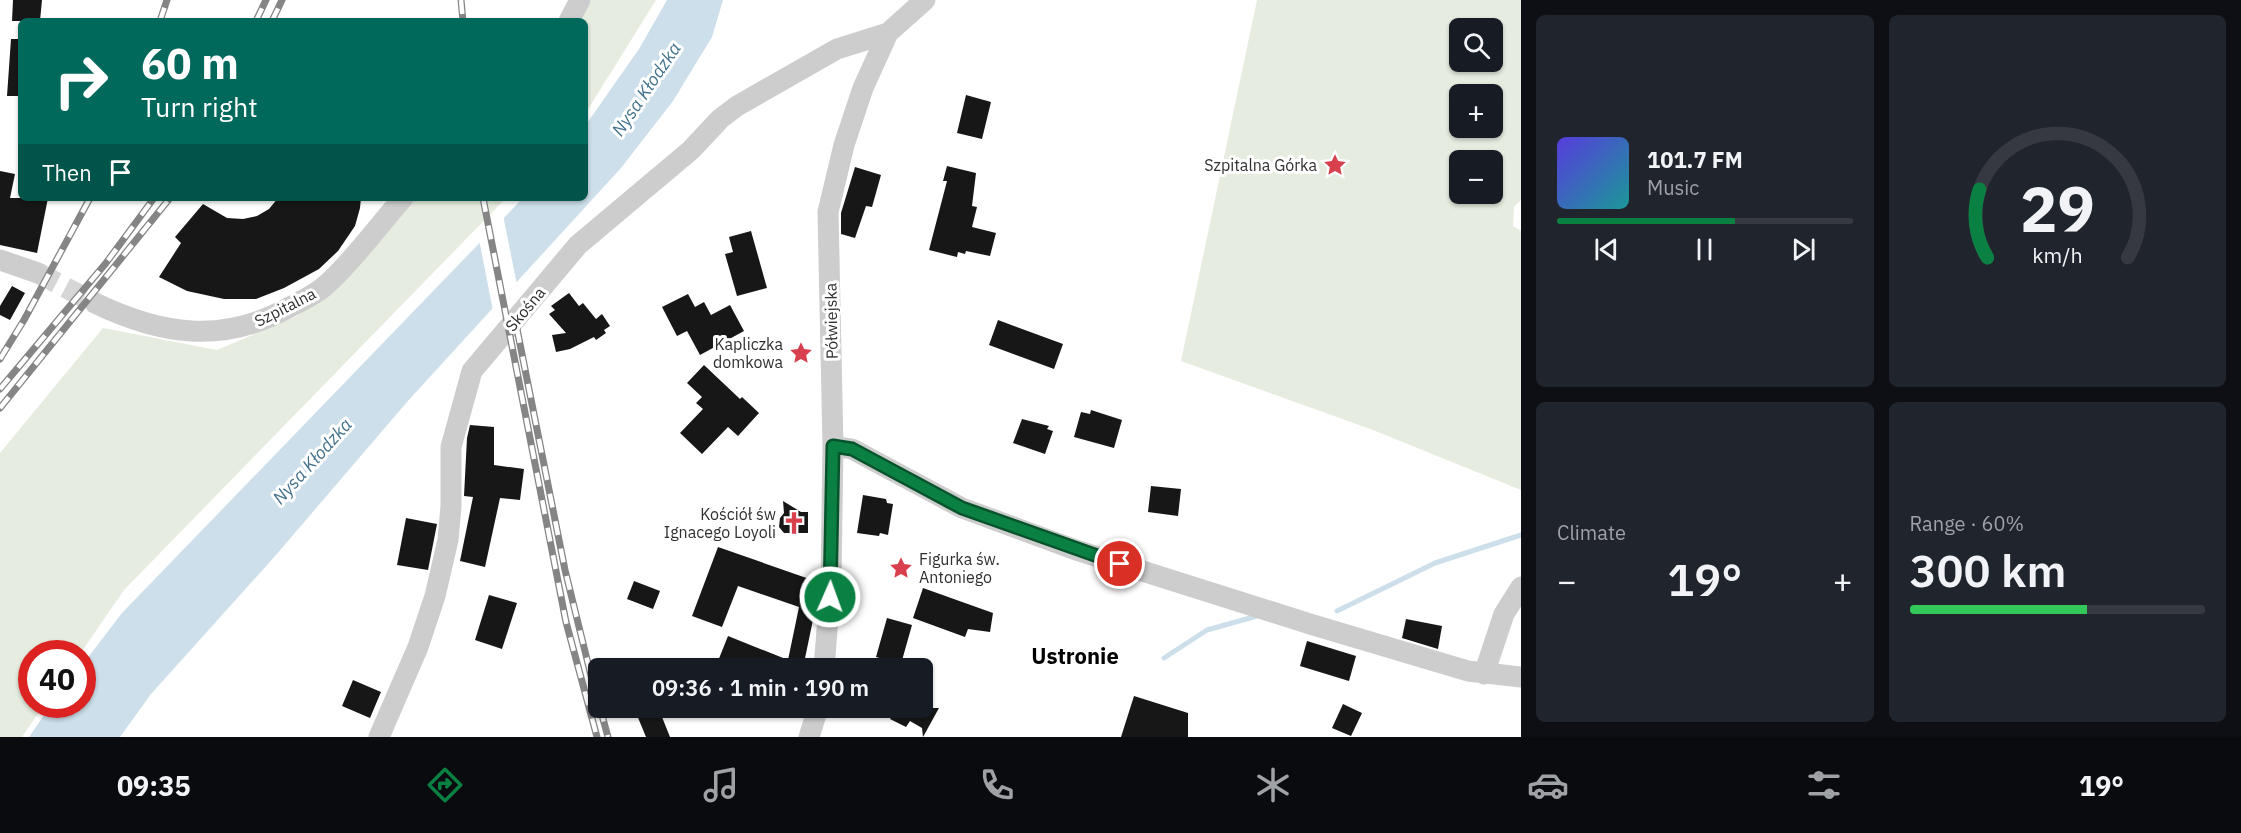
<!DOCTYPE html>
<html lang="en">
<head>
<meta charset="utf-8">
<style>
  body { margin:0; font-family:"IBM Plex Sans",sans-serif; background:#20242c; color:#f1f3f6; height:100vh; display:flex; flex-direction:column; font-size:22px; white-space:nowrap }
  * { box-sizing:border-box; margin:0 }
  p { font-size:20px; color:#9ea1a6 }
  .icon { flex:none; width:33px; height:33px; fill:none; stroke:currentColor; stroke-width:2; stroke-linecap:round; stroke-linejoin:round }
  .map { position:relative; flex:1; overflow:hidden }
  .drawer { display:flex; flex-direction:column; gap:15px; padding:15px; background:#0d0f14; width:720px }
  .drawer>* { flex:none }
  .guide { position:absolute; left:18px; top:18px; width:570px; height:183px; border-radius:9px; box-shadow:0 2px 4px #0004; background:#00695c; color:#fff; overflow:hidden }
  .fabs { position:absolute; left:1449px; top:18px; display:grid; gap:12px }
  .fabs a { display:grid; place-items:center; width:54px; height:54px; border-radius:9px; background:#171b24; box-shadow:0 2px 4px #0004; font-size:30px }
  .speed { position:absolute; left:18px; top:640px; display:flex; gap:12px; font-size:30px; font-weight:700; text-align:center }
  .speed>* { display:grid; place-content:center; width:78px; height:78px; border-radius:50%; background:#171b24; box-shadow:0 2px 4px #0004; line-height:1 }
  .speed .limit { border:9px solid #d22; background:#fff; color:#111 }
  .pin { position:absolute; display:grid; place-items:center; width:51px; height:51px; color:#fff; margin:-26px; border:3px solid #fff; border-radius:50%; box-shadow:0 2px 6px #0007 }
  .me { position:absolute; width:66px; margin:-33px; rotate:2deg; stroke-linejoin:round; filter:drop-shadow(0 0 4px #0008) }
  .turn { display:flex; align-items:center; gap:21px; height:126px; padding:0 24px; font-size:27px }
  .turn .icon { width:78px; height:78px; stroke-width:2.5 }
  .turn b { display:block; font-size:42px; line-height:51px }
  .then { display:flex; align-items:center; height:57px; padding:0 24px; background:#0003; gap:12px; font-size:22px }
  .big { font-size:45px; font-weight:600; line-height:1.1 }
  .drawer .widget { flex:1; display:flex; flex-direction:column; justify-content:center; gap:9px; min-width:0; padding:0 21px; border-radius:9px; background:#20242c }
  .drawer .dial { align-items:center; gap:0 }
  .dial svg { height:156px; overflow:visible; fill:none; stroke:#363941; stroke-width:7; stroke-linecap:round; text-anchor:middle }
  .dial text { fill:#f1f3f6; stroke:none }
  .song { display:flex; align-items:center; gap:18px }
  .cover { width:72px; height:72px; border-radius:9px; background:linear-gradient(135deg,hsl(250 70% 55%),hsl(180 70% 35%)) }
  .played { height:6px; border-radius:3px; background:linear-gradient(90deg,#0b8043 60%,#363941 60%) }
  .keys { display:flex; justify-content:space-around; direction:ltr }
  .heat { display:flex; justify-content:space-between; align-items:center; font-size:33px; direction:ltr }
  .charge { height:9px; border-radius:4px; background:linear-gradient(90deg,#34c759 60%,#363941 0) }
  .drawer .tiles { flex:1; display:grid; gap:15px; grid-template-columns:repeat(2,1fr) }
  .trip { position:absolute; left:588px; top:658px; width:345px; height:60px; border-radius:9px; background:#171b24; box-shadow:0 2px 4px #0004; font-weight:600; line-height:60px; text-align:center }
  .tabs { display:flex; height:96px; justify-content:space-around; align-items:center; background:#090b0e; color:#9ea1a6 }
  .tabs .icon { width:42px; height:42px }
  .tabs .on { color:#0b8043 }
  .tabs b { font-size:27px; color:#f1f3f6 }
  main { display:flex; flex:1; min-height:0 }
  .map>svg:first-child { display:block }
  .green { fill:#e6ecdf; fill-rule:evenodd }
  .water { fill:#cddfea }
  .pier { fill:#fff }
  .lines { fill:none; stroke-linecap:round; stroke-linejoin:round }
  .stream { stroke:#cddfea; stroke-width:5 }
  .building { fill:#171717 }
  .minor-tunnel { stroke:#d6d6d6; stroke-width:21; stroke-dasharray:21 10; stroke-linecap:butt }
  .minor { stroke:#cdcdcd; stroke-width:21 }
  .rail-casing { stroke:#858585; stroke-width:7 }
  .rail { stroke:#fff; stroke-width:4.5; stroke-dasharray:14; stroke-linecap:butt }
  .route-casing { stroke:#07532c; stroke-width:15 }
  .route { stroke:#0b8043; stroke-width:10 }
  .labels { text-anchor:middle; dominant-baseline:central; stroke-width:6; stroke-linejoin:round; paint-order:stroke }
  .poi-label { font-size:16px; fill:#303030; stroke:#fff; text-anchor:end }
  .street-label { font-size:16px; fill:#303030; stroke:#fff }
  .water-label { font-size:18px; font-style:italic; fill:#43728d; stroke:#fff }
  .district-label { font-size:22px; font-weight:bold; fill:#000; stroke:#fff }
</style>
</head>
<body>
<main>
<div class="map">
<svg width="1521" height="737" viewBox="0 0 1521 737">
  <rect width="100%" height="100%" fill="#fff"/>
  <!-- green -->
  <path class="green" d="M591 0H656L585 114V21H581Z
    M1257 0H1521V200L1514 207 1513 226 1521 231V490L1373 430 1181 361ZM1460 28H1492V62H1460ZM1460 94H1492V128H1460ZM1460 160H1492V194H1460Z
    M417 198H506L124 590 80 654H32V705H44L22 737H0V453L103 328 217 350 297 316Z"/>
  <!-- water -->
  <path class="water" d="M667 0H723L712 37 673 101 621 168 407 402 276 555 151 694 120 737H29L51 705H82L83 664 122 613 523 198H585V126L639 49Z"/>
  <!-- pier -->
  <path class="pier" d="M503 215 517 285 493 311 479 239Z"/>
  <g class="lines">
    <!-- stream -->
    <path class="stream" d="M1337 611 1435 563 1521 535
      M1164 658 1207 630 1257 616"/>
  </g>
  <!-- building -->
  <path class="building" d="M13 0H42L40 21H12Z
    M11 39H21V96H7Z
    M966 95 991 102 982 139 957 133Z
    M947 166 976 173 972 206 977 207 972 227 996 233 990 256 966 251 965 254 958 252 957 257 929 250 947 181H943Z
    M855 167 881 175 872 207 866 206 855 238 841 234V213Z
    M0 171 15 174 10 198H48L37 253 0 245Z
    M278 198H361L360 208 355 226 338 251 319 269 284 288 256 299H224L187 291 159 277 181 243 175 237 203 204 227 218 243 219 257 216 269 209Z
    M751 231 767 288 737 296 725 254 733 252 729 237Z
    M12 286 25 293 10 320 0 315V306Z
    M569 293 579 306 583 303 596 319 602 314 610 326 604 330 606 333 596 340 594 337 570 349 556 352 552 335 566 333 549 314 555 310 551 306Z
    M688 294 695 307 704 302 711 315 730 305 744 331 700 355 687 331 677 336 662 307Z
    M998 320 1063 344 1054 369 989 345Z
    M704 365 740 399 742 397 759 413 738 436 728 427 702 454 680 433 703 409 696 403 702 397 687 383Z
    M1091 410 1122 420 1114 448 1074 437 1081 412 1090 414Z
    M1022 419 1049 426 1047 429 1053 431 1045 454 1013 443Z
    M470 425 494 427V465L524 469 520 500 500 498 485 567 460 561 473 497 464 496 467 438Z
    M1151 486 1181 489 1178 516 1148 512Z
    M863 495 886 499 887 503 893 504 888 535 880 533 879 536 857 533Z
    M783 501 801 512H808V533H784L779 527 780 518 784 513Z
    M406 518 437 524 428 570 397 565Z
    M718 547 818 582 809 614 814 615 804 663 788 660 799 607 738 586 722 627 692 616Z
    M634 581 660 591 653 609 627 599Z
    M923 588 993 613 990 632 968 629 965 637 913 618Z
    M489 595 517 603 502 649 475 640Z
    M887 618 912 625 901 664 876 657Z
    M1406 619 1442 626 1438 649 1402 638Z
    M728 636 808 668V669H739L718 661Z
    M1307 641 1356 656 1349 681 1300 666Z
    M353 680 381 692 370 718 342 706Z
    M1134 696 1188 713V737H1121Z
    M922 703 932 708H939L923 737 922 728 910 721 906 727 890 719 894 712 886 708H922Z
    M1343 704 1362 713 1351 736 1332 728Z
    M634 708 660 712 670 737H646Z"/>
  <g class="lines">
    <!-- minor-tunnel -->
    <path class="minor-tunnel" d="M38 273 95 303"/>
    <!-- minor -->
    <path class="minor" d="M569 21 580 0
      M0 260 38 273
      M95 303C161 335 222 344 288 308 301 301 317 294 327 284 355 259 378 226 403 198
      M833 446 852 449 962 508 1076 550 1310 624 1468 671 1521 677
      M824 669 831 578 833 446 828 212 844 145 863 88 888 33 925 0
      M1484 674 1504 614 1521 587
      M379 737 418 647 435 596 448 540 451 506V447L472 371 578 245 691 150 720 119 737 106 837 49 888 33
      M809 737 818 708"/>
    <!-- rail casing -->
    <g class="rail-casing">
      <path id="rail" d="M461 0 463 21
        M160 21 167 0
        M256 21 266 0
        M272 21 282 0
        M483 198 566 622 597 737
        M517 329 565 570 598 704
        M0 359 24 320 90 198
        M0 389 106 263 154 198
        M0 408 170 198
        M600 708 608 737"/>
    </g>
    <!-- rail -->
    <use href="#rail" class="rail"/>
  </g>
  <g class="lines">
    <!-- route casing -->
    <g class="route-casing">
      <path id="route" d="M830 597 833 446 852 449 962 508 1120 564"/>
    </g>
    <!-- route -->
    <use href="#route" class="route"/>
  </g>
  <!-- icons -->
  <defs>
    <g id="sight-bare" transform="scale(1.8)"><path d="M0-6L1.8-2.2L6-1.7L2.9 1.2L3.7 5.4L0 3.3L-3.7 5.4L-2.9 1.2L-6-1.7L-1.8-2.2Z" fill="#d9404e" stroke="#fff" stroke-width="2.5" paint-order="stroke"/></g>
    <g id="church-bare" transform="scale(1.8)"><path d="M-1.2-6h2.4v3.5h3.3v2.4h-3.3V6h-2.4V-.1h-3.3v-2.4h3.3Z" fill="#d9404e" stroke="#fff" stroke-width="2.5" paint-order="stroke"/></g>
  </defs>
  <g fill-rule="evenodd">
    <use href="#sight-bare" x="1335" y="165"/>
    <use href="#sight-bare" x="801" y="353"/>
    <use href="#church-bare" x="794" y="523"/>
    <use href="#sight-bare" x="901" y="568"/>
  </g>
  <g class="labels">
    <!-- poi labels -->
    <g class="poi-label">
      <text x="1317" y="165">Szpitalna Górka</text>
      <text x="783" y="344">Kapliczka<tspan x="783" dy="18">domkowa</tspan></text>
      <text x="776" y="514">Kościół św<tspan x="776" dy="18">Ignacego Loyoli</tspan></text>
      <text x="919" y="559" text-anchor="start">Figurka św.<tspan x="919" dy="18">Antoniego</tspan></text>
    </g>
    <!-- street labels -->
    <g class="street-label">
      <text transform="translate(285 307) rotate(-27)">Szpitalna</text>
      <text transform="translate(525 309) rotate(-50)">Skośna</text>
      <text transform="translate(831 321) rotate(-91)">Półwiejska</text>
    </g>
    <!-- water labels -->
    <g class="water-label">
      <text transform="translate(646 89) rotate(-56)">Nysa Kłodzka</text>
      <text transform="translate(312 461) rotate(-48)">Nysa Kłodzka</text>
    </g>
    <!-- district labels -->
    <g class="district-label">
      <text x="1075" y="655">Ustronie</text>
    </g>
  </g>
</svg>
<div class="fabs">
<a><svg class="icon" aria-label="search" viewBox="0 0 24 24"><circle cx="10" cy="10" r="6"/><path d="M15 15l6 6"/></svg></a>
<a>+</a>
<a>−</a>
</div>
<div class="speed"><div class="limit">40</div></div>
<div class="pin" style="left:1120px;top:564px;background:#d93025"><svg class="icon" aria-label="arrive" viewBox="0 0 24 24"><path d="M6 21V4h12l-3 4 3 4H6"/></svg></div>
<svg class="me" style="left:830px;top:597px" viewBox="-20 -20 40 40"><circle r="17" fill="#0b8043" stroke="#fff" stroke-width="3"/><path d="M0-11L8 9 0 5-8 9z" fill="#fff"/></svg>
<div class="trip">09:36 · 1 min · 190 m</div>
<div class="guide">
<div class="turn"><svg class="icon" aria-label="right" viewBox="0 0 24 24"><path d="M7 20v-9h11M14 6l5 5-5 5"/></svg><div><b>60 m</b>Turn right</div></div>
<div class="then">Then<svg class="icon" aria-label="arrive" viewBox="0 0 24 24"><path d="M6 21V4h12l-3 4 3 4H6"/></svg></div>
</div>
</div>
<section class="drawer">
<div class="tiles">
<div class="widget">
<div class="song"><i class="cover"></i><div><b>101.7 FM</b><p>Music</p></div></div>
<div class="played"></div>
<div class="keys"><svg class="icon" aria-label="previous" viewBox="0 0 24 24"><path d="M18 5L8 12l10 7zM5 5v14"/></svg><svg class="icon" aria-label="pause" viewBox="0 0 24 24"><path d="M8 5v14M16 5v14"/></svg><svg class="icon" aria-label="next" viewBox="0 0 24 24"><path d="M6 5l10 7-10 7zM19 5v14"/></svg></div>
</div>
<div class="widget dial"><svg viewBox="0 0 100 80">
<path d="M14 69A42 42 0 1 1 86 69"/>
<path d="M14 69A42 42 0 0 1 10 34" stroke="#0b8043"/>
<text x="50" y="56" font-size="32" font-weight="700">29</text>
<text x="50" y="72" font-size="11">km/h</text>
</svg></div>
<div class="widget"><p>Climate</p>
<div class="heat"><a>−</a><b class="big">19°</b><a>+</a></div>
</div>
<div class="widget"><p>Range · 60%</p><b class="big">300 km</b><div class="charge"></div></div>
</div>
</section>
</main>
<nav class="tabs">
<b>09:35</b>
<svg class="icon on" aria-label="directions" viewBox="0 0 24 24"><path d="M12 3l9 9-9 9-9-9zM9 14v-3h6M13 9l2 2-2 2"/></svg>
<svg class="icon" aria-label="music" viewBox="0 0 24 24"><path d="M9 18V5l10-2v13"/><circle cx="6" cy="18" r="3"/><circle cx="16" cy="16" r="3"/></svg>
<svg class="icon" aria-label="phone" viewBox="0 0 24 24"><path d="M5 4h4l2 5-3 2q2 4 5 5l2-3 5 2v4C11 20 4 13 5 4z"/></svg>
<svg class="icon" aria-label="climate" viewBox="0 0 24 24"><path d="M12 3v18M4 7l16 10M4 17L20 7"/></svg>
<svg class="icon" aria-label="car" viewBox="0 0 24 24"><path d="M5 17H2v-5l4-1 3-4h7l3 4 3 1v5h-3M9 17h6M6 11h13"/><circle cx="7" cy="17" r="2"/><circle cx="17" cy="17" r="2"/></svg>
<svg class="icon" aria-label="filters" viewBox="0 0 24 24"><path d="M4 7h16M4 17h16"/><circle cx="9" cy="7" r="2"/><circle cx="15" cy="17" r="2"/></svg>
<b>19°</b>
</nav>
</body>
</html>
